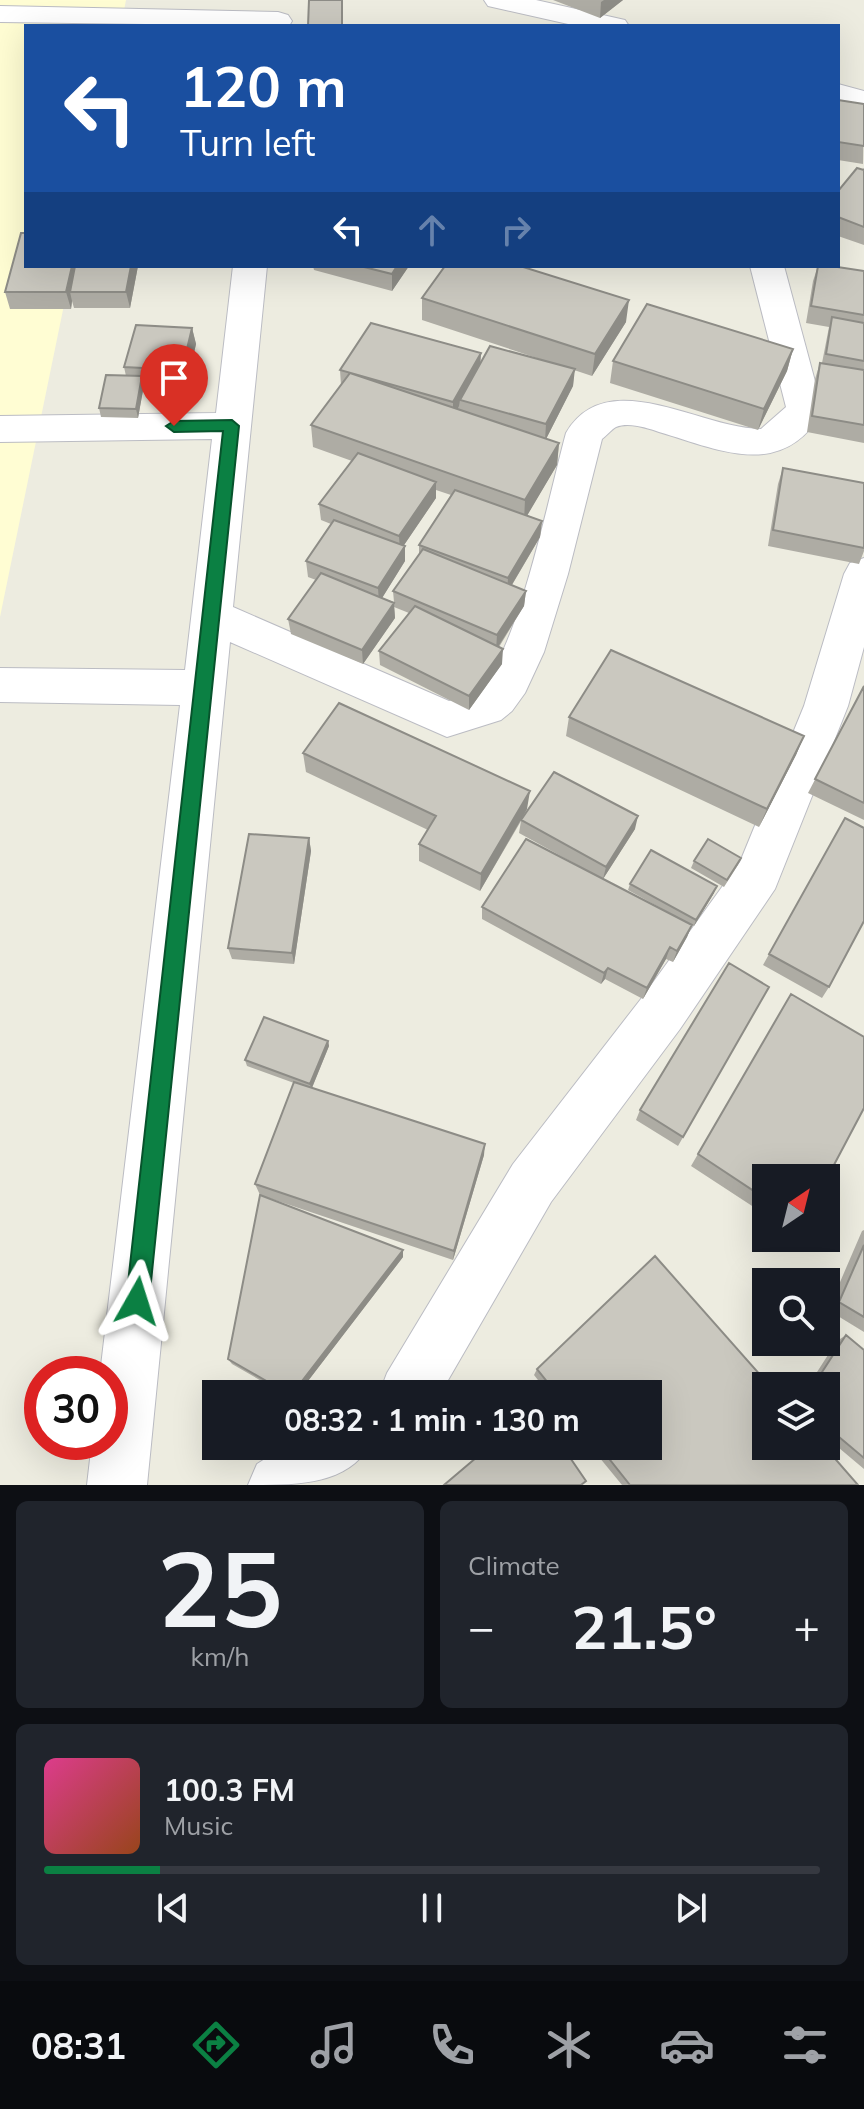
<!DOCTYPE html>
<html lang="en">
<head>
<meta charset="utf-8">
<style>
  body { margin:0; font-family:Mulish,sans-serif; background:#20242c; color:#f1f3f6; height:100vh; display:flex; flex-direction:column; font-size:30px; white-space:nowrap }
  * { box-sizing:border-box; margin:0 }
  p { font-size:26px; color:#9ea1a6 }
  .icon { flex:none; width:44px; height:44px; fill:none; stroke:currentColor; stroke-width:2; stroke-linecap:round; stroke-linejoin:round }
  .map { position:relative; height:1485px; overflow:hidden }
  .side { display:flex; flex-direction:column; gap:16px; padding:16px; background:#0d0f14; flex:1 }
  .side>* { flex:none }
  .banner { position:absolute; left:24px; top:24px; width:816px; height:244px; border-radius:0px; box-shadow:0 8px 32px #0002; background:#1a4fa0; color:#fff; overflow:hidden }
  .needle { width:52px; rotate:35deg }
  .buttons { position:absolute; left:752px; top:1164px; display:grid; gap:16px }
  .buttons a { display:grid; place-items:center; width:88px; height:88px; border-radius:0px; background:#171b24; box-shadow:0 8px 32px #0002; font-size:40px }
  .speed { position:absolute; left:24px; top:1356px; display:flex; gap:16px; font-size:40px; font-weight:700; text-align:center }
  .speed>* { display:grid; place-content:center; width:104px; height:104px; border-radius:50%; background:#171b24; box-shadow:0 8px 32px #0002; line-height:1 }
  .speed .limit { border:12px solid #d22; background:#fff; color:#111 }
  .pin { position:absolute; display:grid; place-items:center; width:68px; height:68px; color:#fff; margin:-82px -34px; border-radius:50% 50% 50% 0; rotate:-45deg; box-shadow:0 0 8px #0007 }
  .pin .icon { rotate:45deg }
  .me { position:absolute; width:88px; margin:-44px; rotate:6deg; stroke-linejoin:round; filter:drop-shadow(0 0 6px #0008) }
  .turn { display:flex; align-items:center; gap:28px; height:168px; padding:0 24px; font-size:36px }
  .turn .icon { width:104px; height:104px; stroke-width:2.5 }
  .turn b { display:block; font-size:56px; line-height:68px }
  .lanes { display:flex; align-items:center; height:76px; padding:0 24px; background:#0003; justify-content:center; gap:40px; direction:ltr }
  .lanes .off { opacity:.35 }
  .big { font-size:60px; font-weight:700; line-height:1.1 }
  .side .card { flex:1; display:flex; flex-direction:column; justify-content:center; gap:12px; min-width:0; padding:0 28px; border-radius:12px; background:#20242c }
  .side .dial { align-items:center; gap:0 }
  .dial b { font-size:104px; line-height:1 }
  .song { display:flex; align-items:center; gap:24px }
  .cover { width:96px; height:96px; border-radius:12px; background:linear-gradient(135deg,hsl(330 70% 55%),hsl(20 70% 35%)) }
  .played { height:8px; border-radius:4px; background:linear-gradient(90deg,#0b8043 15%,#363941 15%) }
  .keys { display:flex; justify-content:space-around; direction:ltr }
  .heat { display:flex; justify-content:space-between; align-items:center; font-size:44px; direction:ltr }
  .side .tiles { flex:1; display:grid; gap:16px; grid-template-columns:1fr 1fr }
  .card:last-child { grid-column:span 2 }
  .trip { position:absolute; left:202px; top:1380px; width:460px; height:80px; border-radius:0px; background:#171b24; box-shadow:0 8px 32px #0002; font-weight:700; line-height:80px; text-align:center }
  .dock { display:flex; height:128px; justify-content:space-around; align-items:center; background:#090b0e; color:#9ea1a6 }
  .dock .icon { width:56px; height:56px }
  .dock .current { color:#0b8043 }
  .dock b { font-size:36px; color:#f1f3f6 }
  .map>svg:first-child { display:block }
  .commercial { fill:#fffdd3 }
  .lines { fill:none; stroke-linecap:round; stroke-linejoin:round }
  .minor-casing { stroke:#bbbcc3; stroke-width:2 }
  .minor { fill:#fff; fill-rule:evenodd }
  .wall { fill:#aeaca4; fill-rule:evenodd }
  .shaded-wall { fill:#8d8c86 }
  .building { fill:#cac8bf; stroke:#8d8c86; stroke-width:2 }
  .route { fill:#0b8043; stroke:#07532c; stroke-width:2 }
</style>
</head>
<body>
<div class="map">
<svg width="864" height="1485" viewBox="0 0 864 1485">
  <rect width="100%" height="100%" fill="#edece0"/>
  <!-- commercial -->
  <path class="commercial" d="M0 0H126L121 26H26V266H72L0 617Z"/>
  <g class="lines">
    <!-- minor casing -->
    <g class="minor-casing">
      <path id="minor" d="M484 0H536L625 20 629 26H577L488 6Z
        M0 6 278 12 288 15 292 21 289 26 0 22Z
        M838 84 864 91V110L838 103Z
        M233 266H267L233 607 449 701C461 698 474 695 482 686 519 646 550 491 566 433 607 363 701 429 761 429L786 407 750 266H784L823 411C782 481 720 450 659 432 647 428 629 422 616 427 612 429 606 436 602 439L568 574 544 652 525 693 512 711 501 720 447 737 230 642 147 1485H87L92 1442H110V1374H100L180 705 0 702V668L185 670 212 439 0 442V416L216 413Z
        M864 558V647L848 706 775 889 680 1029 551 1202 440 1394H379L387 1373 513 1164 644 995 740 862 804 706 844 574 850 563Z
        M285 1446H369C347 1485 297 1485 248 1485L257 1464Z"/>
    </g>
    <!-- minor -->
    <use href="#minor" class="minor"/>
  </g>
  <!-- wall -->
  <path class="wall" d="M553 0H623L600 18Z
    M838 100 864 104 863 164 838 160Z
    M864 168V245L838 236V191Z
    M26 266H138L130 308H74L72 301 71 309H10L5 292Z
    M313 266H409L392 291 314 270Z
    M818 266 864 271V443L807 432 815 379 820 363H822L829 327 806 323 813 281Z
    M422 298 626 322 592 376 574 370 573 386 546 439 559 443 557 465 527 515 542 521 540 537 512 585 526 591 524 606 499 647 502 664 469 710 380 665 379 651 409 613 394 607 395 618 363 664 291 634 288 619 316 580 308 577 306 561 331 524 321 520 319 504 352 461 313 447 311 425 341 385 340 370 481 353 480 363 561 366 422 320ZM436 490 451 495 419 545V555L393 591 394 602 382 598 405 561V546L404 545 436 498Z
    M192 328 196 344 186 387 144 384 138 418 101 417 99 408 126 376 124 367Z
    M793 349 787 371 758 430 610 383 613 361Z
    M783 468 864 483V551L859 564 768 546 778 484Z
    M864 686V820L808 793Z
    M569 717 804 736 796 755 759 827 566 736Z
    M303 753 527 809 523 817 635 829 603 879 675 916 628 890 630 884 714 893 694 926 692 925 687 937 673 962 666 959 643 999 605 979 601 984 482 919V907L590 872 519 833 521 821 480 891 419 861V844L428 830 306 772Z
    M845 818 829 987 822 998 763 965Z
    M309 838 311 851 294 964 232 959 228 948Z
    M741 858 738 865 724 887 691 868 694 861Z
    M769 987 678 1146 636 1120 640 1110Z
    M791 994 766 1178V1215L691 1166Z
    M328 1041 329 1046 312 1088 484 1155 453 1260 260 1195 255 1184 294 1083 247 1066 245 1060Z
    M864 1230V1332L828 1310 862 1231Z
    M403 1250V1257L298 1394H284L232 1364 228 1359Z
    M655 1256 770 1386H766V1446H824L858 1485H622L590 1446H648V1394H549L534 1375 537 1369Z
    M846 1335 864 1350V1469L826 1437V1386H808L837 1341Z"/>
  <!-- shaded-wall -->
  <path class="shaded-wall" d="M604 0H623L600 18 601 2Z
    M72 266H80L70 292 72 301 71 309 66 292Z
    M131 266H138L130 308 126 292Z
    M397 266H409L392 291V274Z
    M629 300 626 322 592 376 595 354Z
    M192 328 196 344 186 387 182 370Z
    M793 349 787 371 758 430 764 409Z
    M481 353 480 369 460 400 459 406 453 418V402Z
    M575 369 573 386 545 441 546 424Z
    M142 376 144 385 138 418 136 409Z
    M559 443 557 465 524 521 525 500Z
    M436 482V498L400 551 399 536Z
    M542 521 540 537 507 593 508 578Z
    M405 546V561L379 603 378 588Z
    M526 591 524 606 496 650 497 635Z
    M394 603 395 618 363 664 362 650Z
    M503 649 502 664 469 710V696Z
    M804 736 796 755 759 827 767 809Z
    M530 791 527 809 480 891 481 874Z
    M638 816 635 829 603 879 606 867Z
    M309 838 311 851 294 964 292 953Z
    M717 886 714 893 694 926 696 920Z
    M692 925 687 937 673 962 677 951Z
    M670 947 666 959 643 999 647 988Z
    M608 968 605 979 601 984 604 973Z
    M328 1041 329 1046 311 1090 310 1084Z
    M485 1144 484 1155 453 1260 454 1251Z
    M403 1250V1257L298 1394H292Z"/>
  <!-- building -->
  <path class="building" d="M309 0H342V26H308Z
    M838 100 864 104V146L838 142Z
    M857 168 864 170V227L838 217V191Z
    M21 233H26V266H72L66 292H5Z
    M75 266H131L126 292H70Z
    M360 266H397L392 274Z
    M445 266H520L629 300 595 354 422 298Z
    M818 266H831L864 271V315L811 306Z
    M647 304 793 349 764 409 613 361Z
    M832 317 864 323V361L826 354Z
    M371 323 481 353 453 402 340 370Z
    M136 325 192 328 182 370 124 367Z
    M490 346 575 369 546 424 460 400Z
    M820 363 864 370V425L812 416Z
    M350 373 559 443 525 500 311 425Z
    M106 375 142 376 136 409 99 408Z
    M358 453 436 482 399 536 319 504Z
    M783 468 864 483V548L773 530Z
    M455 490 542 521 508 578 419 545Z
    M334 520 405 546 378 588 306 561Z
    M423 549 526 591 497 635 393 591Z
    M321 573 394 603 362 650 288 619Z
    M415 606 503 649 469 696 379 651Z
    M611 650 804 736 767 809 569 717Z
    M864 686V803L815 779Z
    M339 703 530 791 481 874 419 844 436 816 303 753Z
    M554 772 638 816 606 867 521 820Z
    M845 818 864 828V921L829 987 769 954Z
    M249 834 309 838 292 953 228 948Z
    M526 839 692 925 677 951 670 947 647 988 608 968 604 973 482 907Z
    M708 839 741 858 727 880 694 861Z
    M651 850 717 886 696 920 630 884Z
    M729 963 769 987 683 1137 640 1110Z
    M791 994 864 1037V1108L826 1180V1178H766V1199L698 1154Z
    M264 1017 328 1041 310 1084 245 1060Z
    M294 1082 485 1144 454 1251 255 1184Z
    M260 1195 403 1250 292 1394H289L228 1359Z
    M864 1245V1317L839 1302Z
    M655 1256 770 1386H766V1446H824L858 1485H630L599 1446H648V1394H557L537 1369Z
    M846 1335 864 1350V1458L826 1426V1386H813Z
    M490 1446H562L586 1481 581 1485H444Z"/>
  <!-- route -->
  <path class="route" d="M232 420 239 426 149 1301 145 1309 137 1313 129 1309 126 1301 223 431 174 432 166 426 174 421Z"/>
</svg>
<div class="buttons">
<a><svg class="needle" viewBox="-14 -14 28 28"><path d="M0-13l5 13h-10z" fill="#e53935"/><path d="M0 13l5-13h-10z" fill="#9ea1a6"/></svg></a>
<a><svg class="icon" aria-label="search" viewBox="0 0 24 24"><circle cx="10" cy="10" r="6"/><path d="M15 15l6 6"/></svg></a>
<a><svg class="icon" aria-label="layers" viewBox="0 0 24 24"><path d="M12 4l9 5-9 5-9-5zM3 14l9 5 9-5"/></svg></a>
</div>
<div class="speed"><div class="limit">30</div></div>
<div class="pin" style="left:174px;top:426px;background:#d93025"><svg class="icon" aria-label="arrive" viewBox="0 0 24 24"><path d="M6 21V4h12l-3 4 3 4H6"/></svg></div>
<svg class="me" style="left:137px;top:1301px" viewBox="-20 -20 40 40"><path d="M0-17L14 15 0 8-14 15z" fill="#0b8043" stroke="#fff" stroke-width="4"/></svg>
<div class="trip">08:32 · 1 min · 130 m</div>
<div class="banner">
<div class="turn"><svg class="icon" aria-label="left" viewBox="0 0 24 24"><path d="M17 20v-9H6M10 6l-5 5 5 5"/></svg><div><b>120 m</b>Turn left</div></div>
<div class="lanes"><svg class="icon" aria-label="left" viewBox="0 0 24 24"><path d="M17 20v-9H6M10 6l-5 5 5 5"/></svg><svg class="icon off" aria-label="ahead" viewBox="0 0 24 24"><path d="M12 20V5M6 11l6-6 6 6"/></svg><svg class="icon off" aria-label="right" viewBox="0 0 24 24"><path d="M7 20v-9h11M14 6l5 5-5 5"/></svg></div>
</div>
</div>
<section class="side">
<div class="tiles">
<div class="card dial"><b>25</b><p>km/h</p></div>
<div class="card"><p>Climate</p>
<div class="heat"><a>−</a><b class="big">21.5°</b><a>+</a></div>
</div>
<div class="card">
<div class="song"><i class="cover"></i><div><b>100.3 FM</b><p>Music</p></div></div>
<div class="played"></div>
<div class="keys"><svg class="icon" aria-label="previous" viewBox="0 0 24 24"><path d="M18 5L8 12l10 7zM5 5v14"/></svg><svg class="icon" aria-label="pause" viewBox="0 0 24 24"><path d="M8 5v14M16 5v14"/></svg><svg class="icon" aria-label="next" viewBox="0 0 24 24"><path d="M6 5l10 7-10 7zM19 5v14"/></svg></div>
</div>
</div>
</section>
<nav class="dock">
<b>08:31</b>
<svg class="icon current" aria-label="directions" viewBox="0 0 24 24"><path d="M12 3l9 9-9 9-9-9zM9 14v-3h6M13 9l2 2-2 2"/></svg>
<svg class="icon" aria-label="music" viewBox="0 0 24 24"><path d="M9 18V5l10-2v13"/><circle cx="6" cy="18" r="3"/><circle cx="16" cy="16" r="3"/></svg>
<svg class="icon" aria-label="phone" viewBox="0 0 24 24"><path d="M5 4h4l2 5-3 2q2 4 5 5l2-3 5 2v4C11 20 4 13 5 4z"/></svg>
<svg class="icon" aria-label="climate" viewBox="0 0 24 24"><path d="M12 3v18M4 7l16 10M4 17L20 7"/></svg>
<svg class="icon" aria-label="car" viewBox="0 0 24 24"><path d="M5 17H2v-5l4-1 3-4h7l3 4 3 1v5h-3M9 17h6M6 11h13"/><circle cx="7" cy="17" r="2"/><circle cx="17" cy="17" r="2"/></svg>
<svg class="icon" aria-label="filters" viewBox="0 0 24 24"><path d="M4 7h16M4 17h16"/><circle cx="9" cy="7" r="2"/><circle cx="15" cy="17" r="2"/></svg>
</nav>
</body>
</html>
